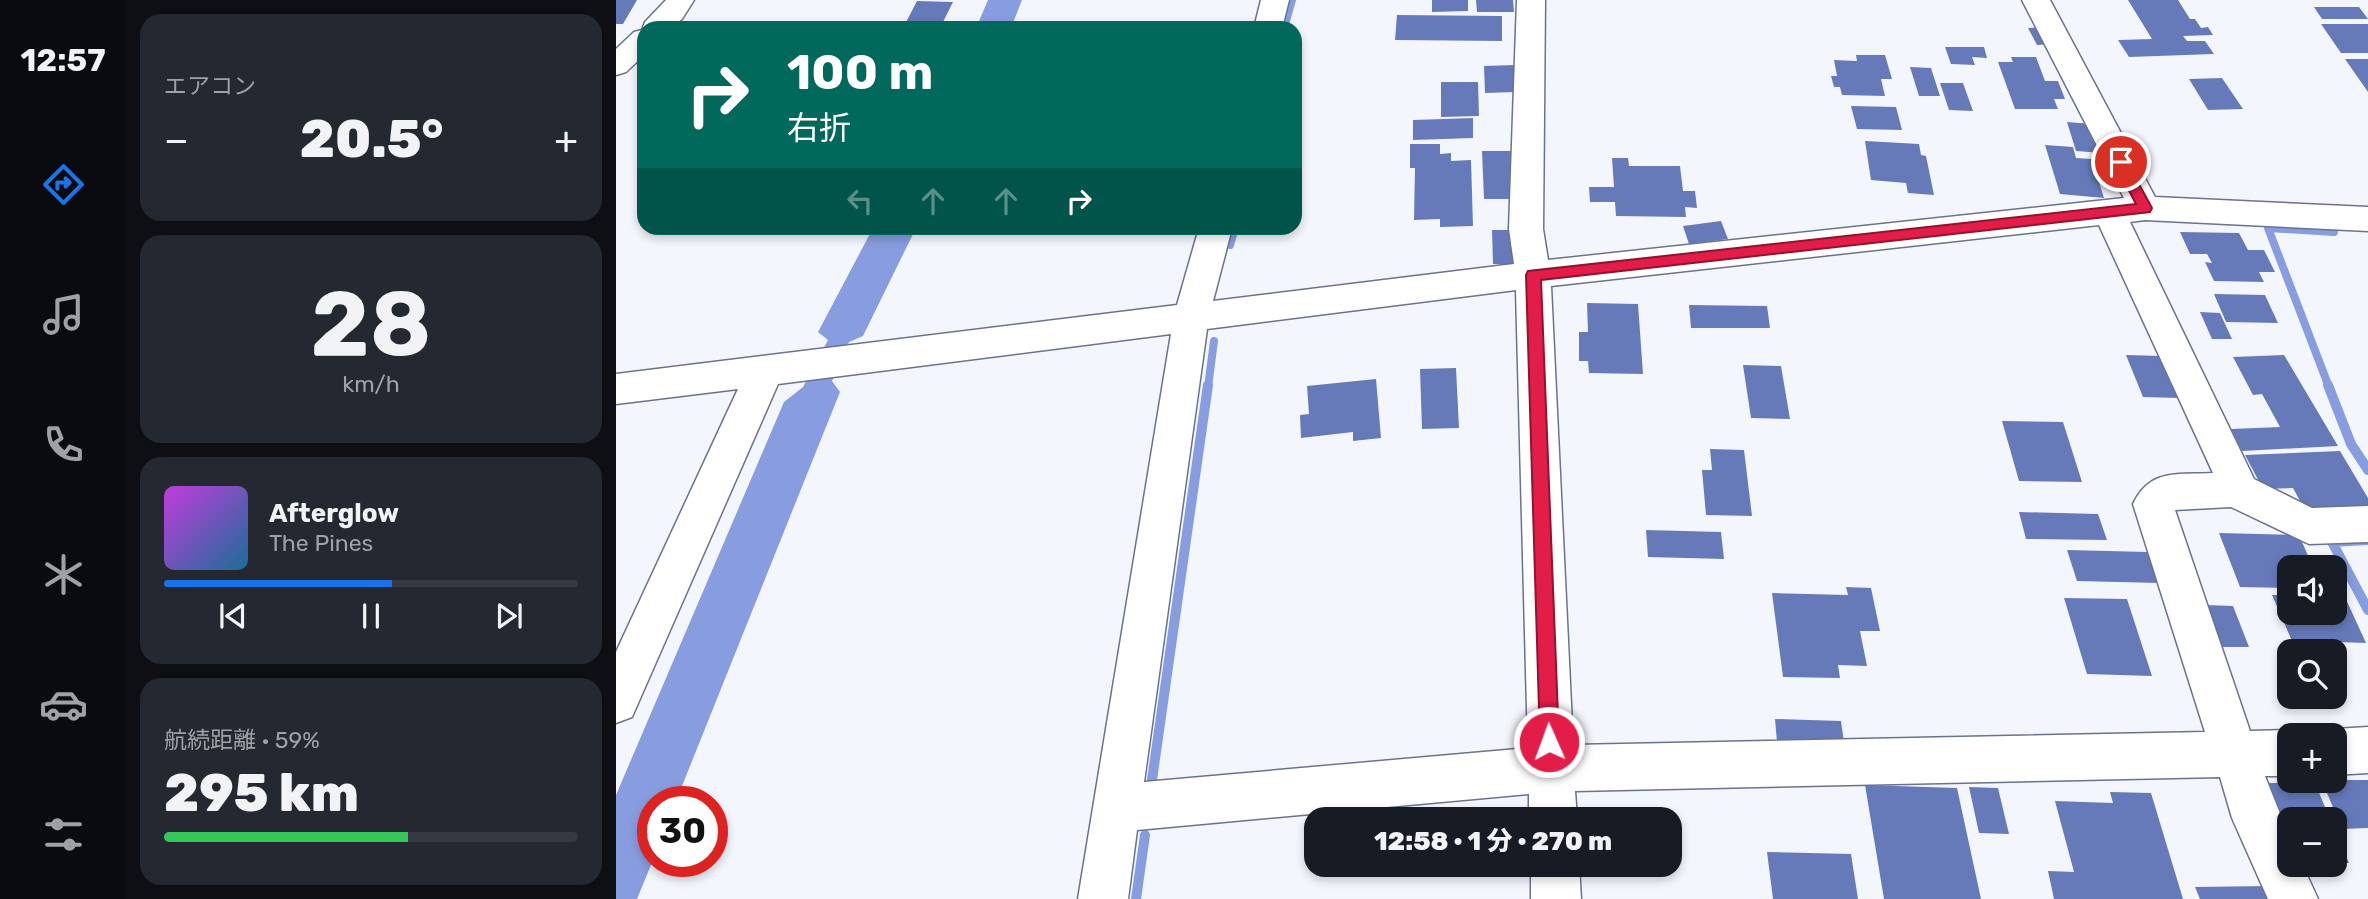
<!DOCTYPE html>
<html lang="ja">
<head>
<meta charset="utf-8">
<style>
  body { margin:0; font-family:Rubik,"Noto Sans JP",sans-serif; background:#242831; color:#f1f3f6; height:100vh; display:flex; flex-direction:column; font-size:26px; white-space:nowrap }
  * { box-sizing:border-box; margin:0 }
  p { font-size:23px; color:#9ea1a6 }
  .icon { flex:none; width:38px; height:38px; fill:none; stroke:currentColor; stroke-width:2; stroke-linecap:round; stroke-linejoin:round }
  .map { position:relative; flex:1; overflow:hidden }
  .details { display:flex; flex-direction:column; gap:14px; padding:14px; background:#0d0f14; width:490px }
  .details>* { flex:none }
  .hud { position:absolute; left:21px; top:21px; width:665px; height:214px; border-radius:21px; box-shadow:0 4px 10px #0003; background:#00695c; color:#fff; overflow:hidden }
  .buttons { position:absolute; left:1661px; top:555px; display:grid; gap:14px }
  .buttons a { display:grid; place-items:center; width:70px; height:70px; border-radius:14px; background:#171b24; box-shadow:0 4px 10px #0003; font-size:35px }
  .speed { position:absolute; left:21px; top:786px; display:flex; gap:14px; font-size:35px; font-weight:700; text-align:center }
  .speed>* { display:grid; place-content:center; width:91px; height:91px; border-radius:50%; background:#171b24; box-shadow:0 4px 10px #0003; line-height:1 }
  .speed .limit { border:10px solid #d22; background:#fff; color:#111 }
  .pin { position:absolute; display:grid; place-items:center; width:60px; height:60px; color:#fff; margin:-30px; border:4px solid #fff; border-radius:50%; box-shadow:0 2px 7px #0007 }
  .me { position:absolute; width:77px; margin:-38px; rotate:358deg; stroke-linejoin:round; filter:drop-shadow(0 0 5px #0008) }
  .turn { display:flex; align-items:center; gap:24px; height:147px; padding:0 35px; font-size:32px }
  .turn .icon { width:91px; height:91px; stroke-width:2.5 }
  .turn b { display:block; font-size:49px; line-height:60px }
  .lanes { display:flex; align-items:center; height:66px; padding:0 35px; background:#0003; justify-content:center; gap:35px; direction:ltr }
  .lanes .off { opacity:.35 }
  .big { font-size:52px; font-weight:800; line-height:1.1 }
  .details .card { flex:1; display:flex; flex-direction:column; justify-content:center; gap:10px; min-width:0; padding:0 24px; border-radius:21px; background:#242831 }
  .details .dial { align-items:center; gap:0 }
  .dial b { font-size:91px; line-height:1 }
  .song { display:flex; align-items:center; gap:21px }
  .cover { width:84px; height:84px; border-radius:10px; background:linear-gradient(135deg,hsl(290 70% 55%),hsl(200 70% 35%)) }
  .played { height:7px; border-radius:4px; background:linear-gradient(90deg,#1a73e8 55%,#363941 55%) }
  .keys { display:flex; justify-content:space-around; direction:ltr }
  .heat { display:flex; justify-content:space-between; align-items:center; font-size:38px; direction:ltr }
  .charge { height:10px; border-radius:5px; background:linear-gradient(90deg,#34c759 59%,#363941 0) }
  .trip { position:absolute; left:688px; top:807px; width:378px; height:70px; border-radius:21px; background:#171b24; box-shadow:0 4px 10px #0003; font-weight:800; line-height:70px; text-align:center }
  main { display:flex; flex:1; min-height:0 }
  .menu { display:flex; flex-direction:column; width:126px; justify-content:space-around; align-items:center; background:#090b0e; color:#9ea1a6 }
  .menu .icon { width:49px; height:49px }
  .menu .selected { color:#1a73e8 }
  .menu b { font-size:32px; color:#f1f3f6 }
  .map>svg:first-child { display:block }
  .water { fill:#889de0 }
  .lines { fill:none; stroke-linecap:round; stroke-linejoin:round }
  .stream-far1 { stroke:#889de0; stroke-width:8 }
  .stream { stroke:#889de0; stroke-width:10 }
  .building { fill:#667aba }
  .minor-casing { stroke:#6a738e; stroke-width:3 }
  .minor { fill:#fff; fill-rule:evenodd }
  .route { fill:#e11d48; stroke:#92132f; stroke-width:2 }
</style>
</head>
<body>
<main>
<nav class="menu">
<b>12:57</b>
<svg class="icon selected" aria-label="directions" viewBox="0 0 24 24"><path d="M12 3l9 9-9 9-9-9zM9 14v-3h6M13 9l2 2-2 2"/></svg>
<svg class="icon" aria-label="music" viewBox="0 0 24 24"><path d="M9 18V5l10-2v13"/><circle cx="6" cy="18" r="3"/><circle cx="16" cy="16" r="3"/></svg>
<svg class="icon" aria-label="phone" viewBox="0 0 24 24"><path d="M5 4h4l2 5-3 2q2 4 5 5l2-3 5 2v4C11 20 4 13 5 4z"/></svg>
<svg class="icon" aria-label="climate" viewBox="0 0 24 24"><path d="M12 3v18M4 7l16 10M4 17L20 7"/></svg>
<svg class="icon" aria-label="car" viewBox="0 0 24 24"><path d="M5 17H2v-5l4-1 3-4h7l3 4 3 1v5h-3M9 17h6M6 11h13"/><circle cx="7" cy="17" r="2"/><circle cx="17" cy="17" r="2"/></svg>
<svg class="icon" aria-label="filters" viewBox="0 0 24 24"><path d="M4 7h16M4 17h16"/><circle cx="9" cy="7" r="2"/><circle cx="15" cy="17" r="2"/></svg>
</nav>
<section class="details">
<div class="card"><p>エアコン</p>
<div class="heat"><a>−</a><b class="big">20.5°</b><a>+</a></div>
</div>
<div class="card dial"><b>28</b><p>km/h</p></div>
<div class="card">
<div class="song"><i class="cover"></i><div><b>Afterglow</b><p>The Pines</p></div></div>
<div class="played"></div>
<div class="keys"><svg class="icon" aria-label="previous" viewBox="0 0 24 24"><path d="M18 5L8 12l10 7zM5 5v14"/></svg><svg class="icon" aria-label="pause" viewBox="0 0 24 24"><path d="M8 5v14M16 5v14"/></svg><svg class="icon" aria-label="next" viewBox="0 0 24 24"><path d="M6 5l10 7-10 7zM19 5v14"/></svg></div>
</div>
<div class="card"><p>航続距離 · 59%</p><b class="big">295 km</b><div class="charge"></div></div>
</section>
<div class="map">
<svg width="1752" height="899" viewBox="0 0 1752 899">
  <rect width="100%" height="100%" fill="#f4f6fd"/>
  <!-- water -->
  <path class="water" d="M372 0H406L395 28H360Z
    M257 228H300L247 336 233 342 216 381 224 392 60 801 37 802V860L21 899H0V795L168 402 187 387 212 340 202 332Z"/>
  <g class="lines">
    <!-- stream-far1 -->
    <path class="stream-far1" d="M626 28 640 26
      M668 28 676 0
      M614 245 619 228
      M592 387 598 341
      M1713 387 1652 228 1718 232"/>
    <!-- stream -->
    <path class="stream" d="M1712 385 1735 444 1752 470
      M1752 540 1716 542 1752 610
      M536 780 592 385
      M520 899 529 835"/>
  </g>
  <!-- building -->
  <path class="building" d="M0 0H21L7 24H0Z
    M816 0H852V11L816 12Z
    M860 0H897L898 12H861Z
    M1512 0H1562L1574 19H1579L1585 28 1592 27 1597 35 1567 36 1571 41H1589L1598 54 1513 57 1502 40 1536 39Z
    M301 1 337 2 324 28H287Z
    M1698 7H1743L1752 19H1706Z
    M781 15 886 16V41L779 40Z
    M1705 24H1752V53H1725Z
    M1429 27 1438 44 1421 45 1412 28Z
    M1329 47H1368L1371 58 1356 57 1359 65 1335 64Z
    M1240 55H1269L1276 79H1265L1269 96 1226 95 1224 87H1218L1215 76H1221L1218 60 1241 61Z
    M1395 57H1420L1429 81H1442L1449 99H1438L1442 109H1399L1382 62H1397Z
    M1729 59H1752V92Z
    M899 65 900 92 869 93 868 66Z
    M1294 67 1315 68 1324 96H1303Z
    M1606 78 1627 109 1592 110 1573 79Z
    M825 82H862L863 116 825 117Z
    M1324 83H1347L1357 111 1333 110Z
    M1235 106 1280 107 1286 130 1241 129Z
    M857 118V138L797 140V120Z
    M1451 122 1476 124 1486 153 1460 151Z
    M1249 141 1303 144 1305 155 1310 156 1318 195 1292 193 1290 183 1255 180Z
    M794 144H824V154L835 153V161L855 160 857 226 824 227V219L798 220 799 168H794Z
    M1429 145 1457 147 1460 158 1476 159 1488 198 1444 194Z
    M866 151H896L899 199H868Z
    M996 158H1012L1013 166H1064L1067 191H1079L1081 208 1069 207 1070 217 1000 216 999 202H974L973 187H998Z
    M1105 221 1112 239 1073 244 1067 226Z
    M876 230H897L899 264H877Z
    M1564 232 1623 233 1632 250H1648L1659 272H1643L1648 282 1598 281 1589 262 1596 263 1591 254H1574Z
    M1598 294 1649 295 1662 323 1610 322Z
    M971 303 1022 304 1027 374 973 373 972 361H963V332H972Z
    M1073 305 1151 306 1154 328H1075Z
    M1584 312 1604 313 1616 339H1596Z
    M1510 355 1546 356 1563 398 1527 397Z
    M1668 355 1722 446 1626 451 1615 429 1664 427 1646 394 1637 395 1617 357Z
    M1127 365 1165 366 1174 419 1135 418Z
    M840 368 843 428 806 429 804 369Z
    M760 379 765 438 737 441V432L685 438 684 415 693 414 691 386Z
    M1386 421 1447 422 1466 482 1403 481Z
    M1094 449 1128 450 1136 516 1090 515 1086 470H1096Z
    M1724 451 1752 498V507L1689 510 1677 488 1647 489 1629 455Z
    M1403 512 1482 514 1491 540 1410 539Z
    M1030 530 1105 532 1108 559 1032 557Z
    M1603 533 1683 535 1697 567H1673V588L1624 587Z
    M1451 550 1532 552 1543 583 1461 581Z
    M1230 587 1255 588 1264 631H1244L1251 666 1222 665 1224 678 1167 677 1156 593 1232 595Z
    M1656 595H1673V612H1718V596L1729 597 1750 643 1722 642 1729 659 1718 658V651H1694L1690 642 1676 641Z
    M1448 598 1511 599 1536 676 1471 674Z
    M1590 605 1617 606 1633 647H1605Z
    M1159 719 1225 721 1228 743 1161 742Z
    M1711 780H1752V828L1726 829 1706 781Z
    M1648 783H1699L1714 819H1673V843Z
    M1249 785 1341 788 1365 899H1268Z
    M1353 787 1382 788 1393 834 1363 833Z
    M1494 792 1535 793 1567 899H1438L1432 871 1458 872 1439 801 1497 803Z
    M1718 828 1733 863H1718Z
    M1151 852 1235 854 1242 899H1157Z
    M1652 886 1657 899H1584L1579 887Z"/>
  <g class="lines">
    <!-- minor casing -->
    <g class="minor-casing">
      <path id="minor" d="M50 0H78L66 19 56 28H28V55L10 72 0 75V49L18 32 26 30 29 22Z
        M645 0H673L666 28H638Z
        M901 0H929L927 229 932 260 1508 198 1406 0H1434L1539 197 1752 207V231L1529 220 1514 222 1638 479 1696 508 1752 506V542L1693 544 1615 507 1559 510 1634 731 1673 730 1685 735H1673V776H1649L1673 836V864H1686L1702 899H1652L1616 818 1604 777 959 791 961 819H913V794L521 830 512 899H462L555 334 162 384 16 717 0 723V652L122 389 0 404V374L561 305 583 228H616L597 301 898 264 893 229ZM1483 225 1597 473C1562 475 1534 468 1517 504L1589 732 957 745 935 286ZM900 290 912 748 528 782 591 329Z
        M1752 727V773L1718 775V735H1704L1718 729Z
        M915 864H963L965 899H915Z"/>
    </g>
    <!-- minor -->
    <use href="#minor" class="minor"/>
  </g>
  <!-- route -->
  <path class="route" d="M1505 157 1511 162 1536 208 1534 212 925 280 943 742 940 749 933 752 927 749 924 742 910 275 912 271 1520 204 1498 162Z"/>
</svg>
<div class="buttons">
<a><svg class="icon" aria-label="sound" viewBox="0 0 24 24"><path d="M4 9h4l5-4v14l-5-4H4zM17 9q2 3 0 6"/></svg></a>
<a><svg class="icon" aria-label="search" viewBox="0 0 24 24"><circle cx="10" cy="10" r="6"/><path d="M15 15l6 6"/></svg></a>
<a>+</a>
<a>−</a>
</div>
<div class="speed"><div class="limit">30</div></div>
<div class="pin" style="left:1505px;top:162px;background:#d93025"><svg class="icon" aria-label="arrive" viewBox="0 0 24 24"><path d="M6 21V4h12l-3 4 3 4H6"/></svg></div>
<svg class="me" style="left:933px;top:742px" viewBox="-20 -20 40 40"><circle r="17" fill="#e11d48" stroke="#fff" stroke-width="3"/><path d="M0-11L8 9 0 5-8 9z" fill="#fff"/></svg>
<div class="trip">12:58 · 1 分 · 270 m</div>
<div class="hud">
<div class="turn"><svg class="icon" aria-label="right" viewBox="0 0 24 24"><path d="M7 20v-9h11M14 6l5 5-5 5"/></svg><div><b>100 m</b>右折</div></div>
<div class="lanes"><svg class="icon off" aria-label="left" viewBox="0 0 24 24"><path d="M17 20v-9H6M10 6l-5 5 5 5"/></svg><svg class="icon off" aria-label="ahead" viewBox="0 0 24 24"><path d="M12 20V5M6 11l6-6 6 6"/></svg><svg class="icon off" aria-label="ahead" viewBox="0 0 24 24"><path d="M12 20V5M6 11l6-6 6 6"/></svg><svg class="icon" aria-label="right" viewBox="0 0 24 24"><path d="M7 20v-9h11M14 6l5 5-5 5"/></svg></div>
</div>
</div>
</main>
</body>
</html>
